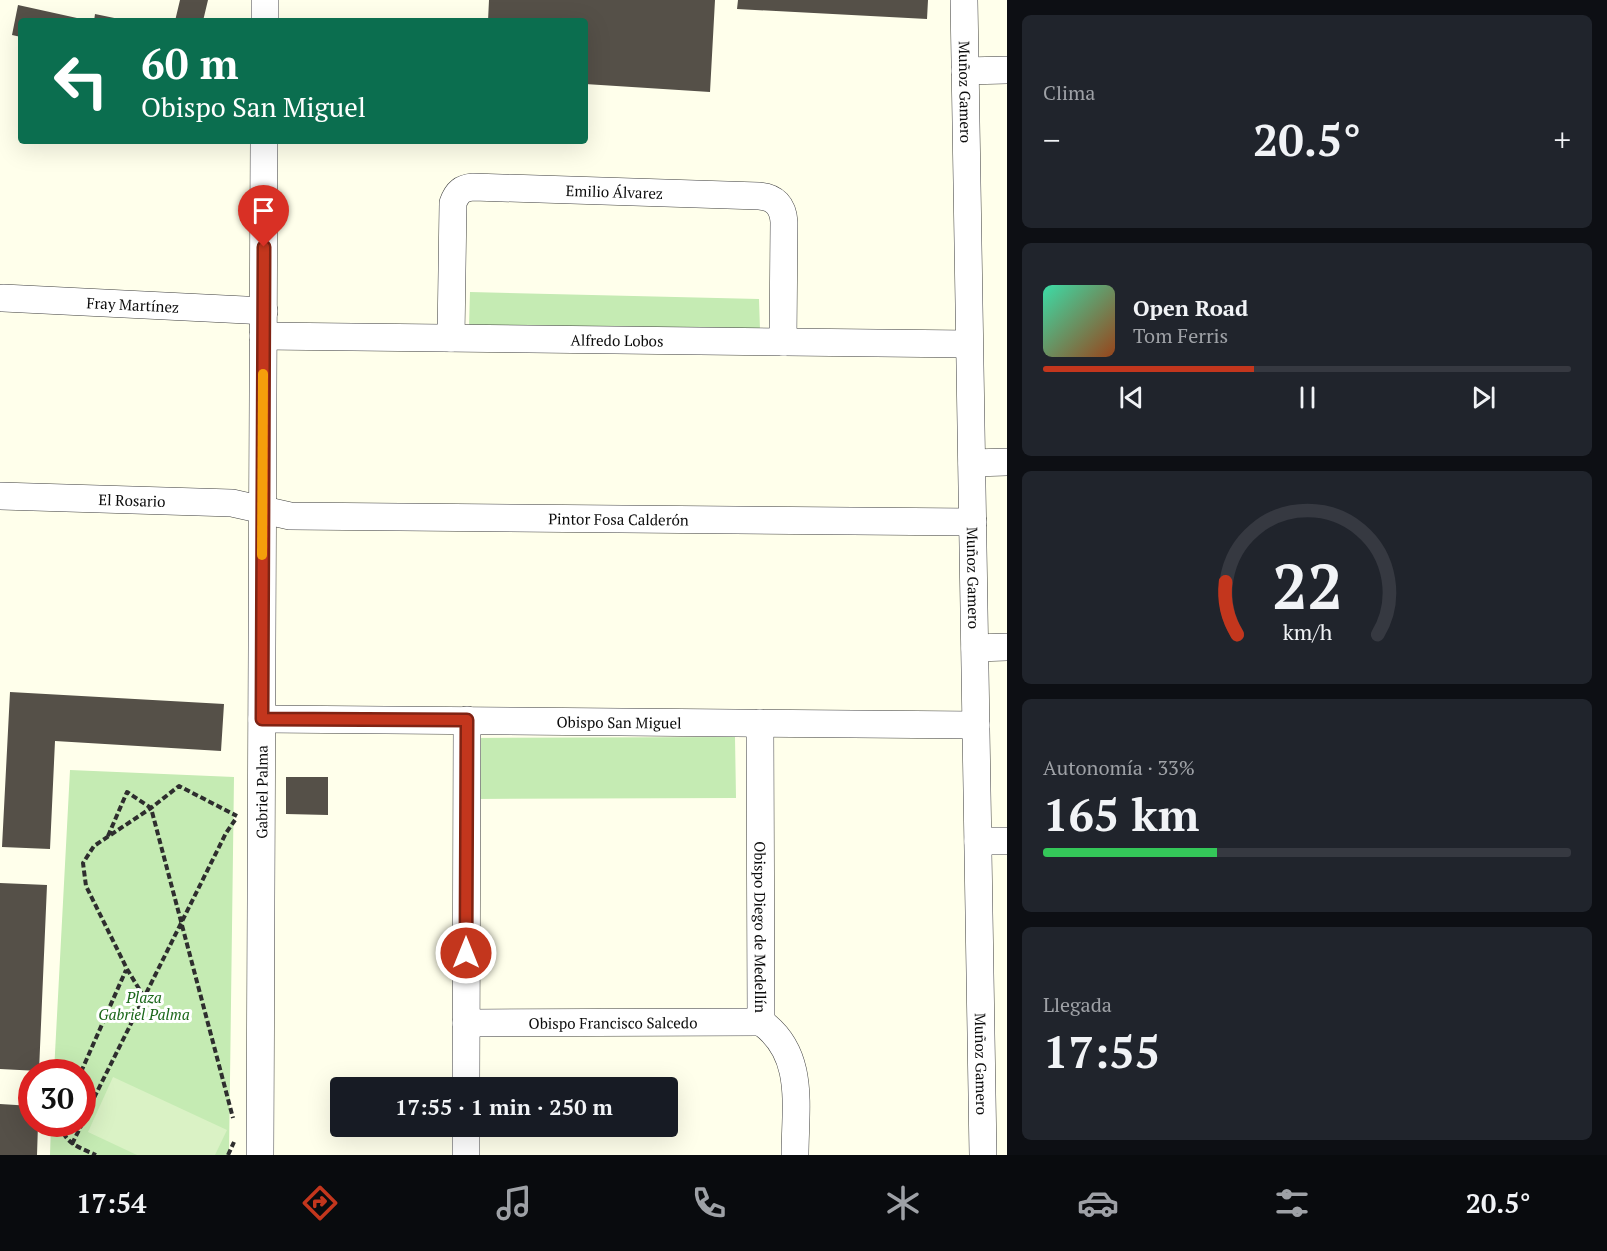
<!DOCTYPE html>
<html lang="es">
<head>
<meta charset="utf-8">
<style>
  body { margin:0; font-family:"PT Serif",serif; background:#20242c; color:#f1f3f6; height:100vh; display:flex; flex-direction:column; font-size:22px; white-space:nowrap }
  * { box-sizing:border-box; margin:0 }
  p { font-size:20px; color:#9ea1a6 }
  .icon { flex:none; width:33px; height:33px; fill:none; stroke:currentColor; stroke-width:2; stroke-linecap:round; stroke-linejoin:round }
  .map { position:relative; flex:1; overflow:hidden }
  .drawer { display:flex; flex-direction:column; gap:15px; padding:15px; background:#0d0f14; width:600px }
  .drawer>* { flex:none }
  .hud { position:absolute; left:18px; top:18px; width:570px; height:126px; border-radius:6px; box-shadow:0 6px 24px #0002; background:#0b6e4f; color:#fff; overflow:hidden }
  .speed { position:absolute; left:18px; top:1059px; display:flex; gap:12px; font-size:30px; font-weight:700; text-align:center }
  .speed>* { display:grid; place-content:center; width:78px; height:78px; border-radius:50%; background:#171b24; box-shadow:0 6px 24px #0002; line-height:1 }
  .speed .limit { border:9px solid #d22; background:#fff; color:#111 }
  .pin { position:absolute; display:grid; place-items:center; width:51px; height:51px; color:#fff; margin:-62px -26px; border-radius:50% 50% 50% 0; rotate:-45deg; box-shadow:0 0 6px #0007 }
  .pin .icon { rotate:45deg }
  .me { position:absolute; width:66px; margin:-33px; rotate:0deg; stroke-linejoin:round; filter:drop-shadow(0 0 4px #0008) }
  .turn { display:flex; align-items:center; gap:21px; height:126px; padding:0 24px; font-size:27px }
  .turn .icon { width:78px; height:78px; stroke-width:2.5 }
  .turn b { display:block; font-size:42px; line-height:51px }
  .big { font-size:45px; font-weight:600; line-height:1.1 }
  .drawer .tile { flex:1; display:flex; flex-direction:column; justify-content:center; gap:9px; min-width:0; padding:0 21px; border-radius:9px; background:#20242c }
  .drawer .dial { align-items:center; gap:0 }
  .dial svg { height:156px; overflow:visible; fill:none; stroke:#363941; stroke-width:7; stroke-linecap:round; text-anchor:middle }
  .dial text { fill:#f1f3f6; stroke:none }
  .song { display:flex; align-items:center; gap:18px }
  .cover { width:72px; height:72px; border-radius:9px; background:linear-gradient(135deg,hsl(160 70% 55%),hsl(20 70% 35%)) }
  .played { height:6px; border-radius:3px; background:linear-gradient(90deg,#c3361d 40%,#363941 40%) }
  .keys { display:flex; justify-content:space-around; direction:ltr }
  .heat { display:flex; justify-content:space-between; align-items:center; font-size:33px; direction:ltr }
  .charge { height:9px; border-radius:4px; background:linear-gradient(90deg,#34c759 33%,#363941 0) }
  .trip { position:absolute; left:330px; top:1077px; width:348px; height:60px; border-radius:6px; background:#171b24; box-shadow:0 6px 24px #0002; font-weight:600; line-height:60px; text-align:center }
  .tabs { display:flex; height:96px; justify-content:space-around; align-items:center; background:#090b0e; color:#9ea1a6 }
  .tabs .icon { width:42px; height:42px }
  .tabs .current { color:#c3361d }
  .tabs b { font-size:27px; color:#f1f3f6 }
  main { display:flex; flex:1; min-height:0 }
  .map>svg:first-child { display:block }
  .green { fill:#c5ebb3 }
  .pitch { fill:#daf2c5 }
  .building { fill:#555048 }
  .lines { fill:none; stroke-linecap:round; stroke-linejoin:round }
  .minor-casing { stroke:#3f3f3f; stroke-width:28 }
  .path { stroke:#2e2e2e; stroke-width:4; stroke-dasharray:6 3; stroke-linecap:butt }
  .minor { stroke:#fff; stroke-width:27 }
  .route-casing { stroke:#7f2313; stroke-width:15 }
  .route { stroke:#c3361d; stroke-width:10 }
  .slow { stroke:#f59e0b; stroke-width:10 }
  .labels { text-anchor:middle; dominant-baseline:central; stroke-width:6; stroke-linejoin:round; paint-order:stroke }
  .street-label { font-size:15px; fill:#0c0c0c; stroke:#fff }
  .park-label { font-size:15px; font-style:italic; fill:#1a6719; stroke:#fff }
</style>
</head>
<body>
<main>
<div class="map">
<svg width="1007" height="1155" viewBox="0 0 1007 1155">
  <rect width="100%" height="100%" fill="#ffffeb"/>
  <!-- green -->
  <path class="green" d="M470 292 759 299 760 330 469 326Z
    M735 737 736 798 475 799V738Z
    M70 770 234 777 229 1155H50L51 1124H82V1072H54Z"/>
  <!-- pitch -->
  <path class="pitch" d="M113 1077 227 1130 215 1155H137L88 1132Z"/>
  <!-- building -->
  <path class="building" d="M180 0H208L203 21H175Z
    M489 0H715L710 92 585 84V21H488Z
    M738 0H928L927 19 737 9Z
    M18 5 86 20V21H21V37L12 35Z
    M95 14 124 20V21H94Z
    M10 692 224 704 221 751 55 741 50 849 2 847Z
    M286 777H328V815L286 814Z
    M0 883 47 885 39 1071 0 1069Z
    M0 1104 32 1106V1124H38L37 1155H0Z"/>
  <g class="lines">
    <!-- minor casing -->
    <g class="minor-casing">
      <g id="minor">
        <path id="s1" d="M964 0 983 1155"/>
        <path d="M265 21V0"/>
        <path d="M965 71 1007 70"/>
        <path id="s2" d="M3 298 264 311"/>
        <path id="s3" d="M263 336 969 344"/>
        <path id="s4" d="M451 338 453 203C457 192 462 188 473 187L759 196C775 197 783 206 784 222L783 342"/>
        <path d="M972 463 1007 462"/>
        <path id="s5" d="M0 496 232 503 290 516 973 522"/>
        <path d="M975 648 1007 647"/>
        <path id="s6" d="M262 719 976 725"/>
        <path id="s7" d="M760 723 761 1022"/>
        <path d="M978 841H1007"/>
        <path d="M761 1022C806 1054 795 1107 795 1155"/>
        <path id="s8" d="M466 1023 761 1022"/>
        <path d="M466 1088 467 720"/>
        <path id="s9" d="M260 1155 264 141"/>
        <path d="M466 1155V1126"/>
      </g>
    </g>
    <!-- path -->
    <path class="path" d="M108 836 127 792 151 808 233 1118
      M144 997 127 969 86 886 83 863 94 846 151 808 179 786 237 816
      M81 1072 126 970
      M82 1122 226 833 235 820
      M62 1124C62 1143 81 1148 96 1155
      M72 1144 82 1124
      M228 1155 234 1142"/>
    <!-- minor -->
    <use href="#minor" class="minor"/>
  </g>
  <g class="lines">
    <!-- route casing -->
    <g class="route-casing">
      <path id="route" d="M264 247 262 719 467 720 466 953"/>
    </g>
    <!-- route -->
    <use href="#route" class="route"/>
    <!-- slow -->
    <path class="slow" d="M262 555 263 374"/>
  </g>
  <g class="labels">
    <!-- street labels -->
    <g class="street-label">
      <text stroke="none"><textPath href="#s1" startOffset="92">Muñoz Gamero</textPath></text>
      <text stroke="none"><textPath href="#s4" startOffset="304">Emilio Álvarez</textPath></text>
      <text stroke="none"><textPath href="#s2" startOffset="130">Fray Martínez</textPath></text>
      <text stroke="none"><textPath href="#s3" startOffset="354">Alfredo Lobos</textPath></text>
      <text stroke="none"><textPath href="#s5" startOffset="132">El Rosario</textPath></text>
      <text stroke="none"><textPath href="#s5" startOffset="620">Pintor Fosa Calderón</textPath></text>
      <text stroke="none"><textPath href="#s1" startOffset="578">Muñoz Gamero</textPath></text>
      <text stroke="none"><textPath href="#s6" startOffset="357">Obispo San Miguel</textPath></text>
      <text stroke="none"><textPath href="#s9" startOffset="363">Gabriel Palma</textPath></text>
      <text stroke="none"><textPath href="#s7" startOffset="204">Obispo Diego de Medellín</textPath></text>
      <text stroke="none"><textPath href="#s8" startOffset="147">Obispo Francisco Salcedo</textPath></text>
      <text stroke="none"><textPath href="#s1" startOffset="1064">Muñoz Gamero</textPath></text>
    </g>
    <!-- park labels -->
    <g class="park-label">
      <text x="144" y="997">Plaza<tspan x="144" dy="17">Gabriel Palma</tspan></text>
    </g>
  </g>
</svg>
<div class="speed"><div class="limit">30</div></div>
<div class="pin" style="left:264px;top:247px;background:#d93025"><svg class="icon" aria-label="arrive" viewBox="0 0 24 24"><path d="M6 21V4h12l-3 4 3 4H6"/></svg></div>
<svg class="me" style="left:466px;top:953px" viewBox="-20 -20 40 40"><circle r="17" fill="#c3361d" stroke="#fff" stroke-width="3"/><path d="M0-11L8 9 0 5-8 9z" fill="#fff"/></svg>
<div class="trip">17:55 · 1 min · 250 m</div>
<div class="hud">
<div class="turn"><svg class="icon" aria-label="left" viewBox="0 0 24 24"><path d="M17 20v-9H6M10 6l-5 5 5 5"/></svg><div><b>60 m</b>Obispo San Miguel</div></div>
</div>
</div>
<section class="drawer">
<div class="tile"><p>Clima</p>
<div class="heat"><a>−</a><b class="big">20.5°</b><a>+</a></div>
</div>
<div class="tile">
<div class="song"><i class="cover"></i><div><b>Open Road</b><p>Tom Ferris</p></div></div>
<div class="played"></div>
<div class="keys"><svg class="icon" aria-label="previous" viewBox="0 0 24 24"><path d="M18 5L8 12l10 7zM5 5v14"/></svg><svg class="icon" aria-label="pause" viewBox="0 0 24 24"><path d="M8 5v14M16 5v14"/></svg><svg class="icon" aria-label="next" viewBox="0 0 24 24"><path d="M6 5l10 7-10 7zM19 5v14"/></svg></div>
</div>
<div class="tile dial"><svg viewBox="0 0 100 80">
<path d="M14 69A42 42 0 1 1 86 69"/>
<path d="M14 69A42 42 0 0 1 8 42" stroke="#c3361d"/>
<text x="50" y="56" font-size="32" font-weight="700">22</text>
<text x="50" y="72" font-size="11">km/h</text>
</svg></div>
<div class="tile"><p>Autonomía · 33%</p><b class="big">165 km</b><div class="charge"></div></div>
<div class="tile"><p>Llegada</p><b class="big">17:55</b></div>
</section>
</main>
<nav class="tabs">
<b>17:54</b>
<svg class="icon current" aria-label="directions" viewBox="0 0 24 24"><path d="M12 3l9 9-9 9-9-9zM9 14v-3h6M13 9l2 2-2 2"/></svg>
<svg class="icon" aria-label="music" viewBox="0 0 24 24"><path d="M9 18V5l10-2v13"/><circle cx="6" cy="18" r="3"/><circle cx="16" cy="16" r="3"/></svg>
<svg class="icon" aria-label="phone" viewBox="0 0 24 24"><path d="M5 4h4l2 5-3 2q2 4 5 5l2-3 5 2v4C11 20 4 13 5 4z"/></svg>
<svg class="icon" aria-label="climate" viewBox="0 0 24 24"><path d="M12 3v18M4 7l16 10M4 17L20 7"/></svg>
<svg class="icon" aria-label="car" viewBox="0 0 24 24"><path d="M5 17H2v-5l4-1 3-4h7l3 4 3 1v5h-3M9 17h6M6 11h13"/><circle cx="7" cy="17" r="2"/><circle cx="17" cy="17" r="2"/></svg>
<svg class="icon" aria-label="filters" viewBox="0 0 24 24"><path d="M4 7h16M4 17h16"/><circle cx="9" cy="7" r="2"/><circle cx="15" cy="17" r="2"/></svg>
<b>20.5°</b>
</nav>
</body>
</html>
